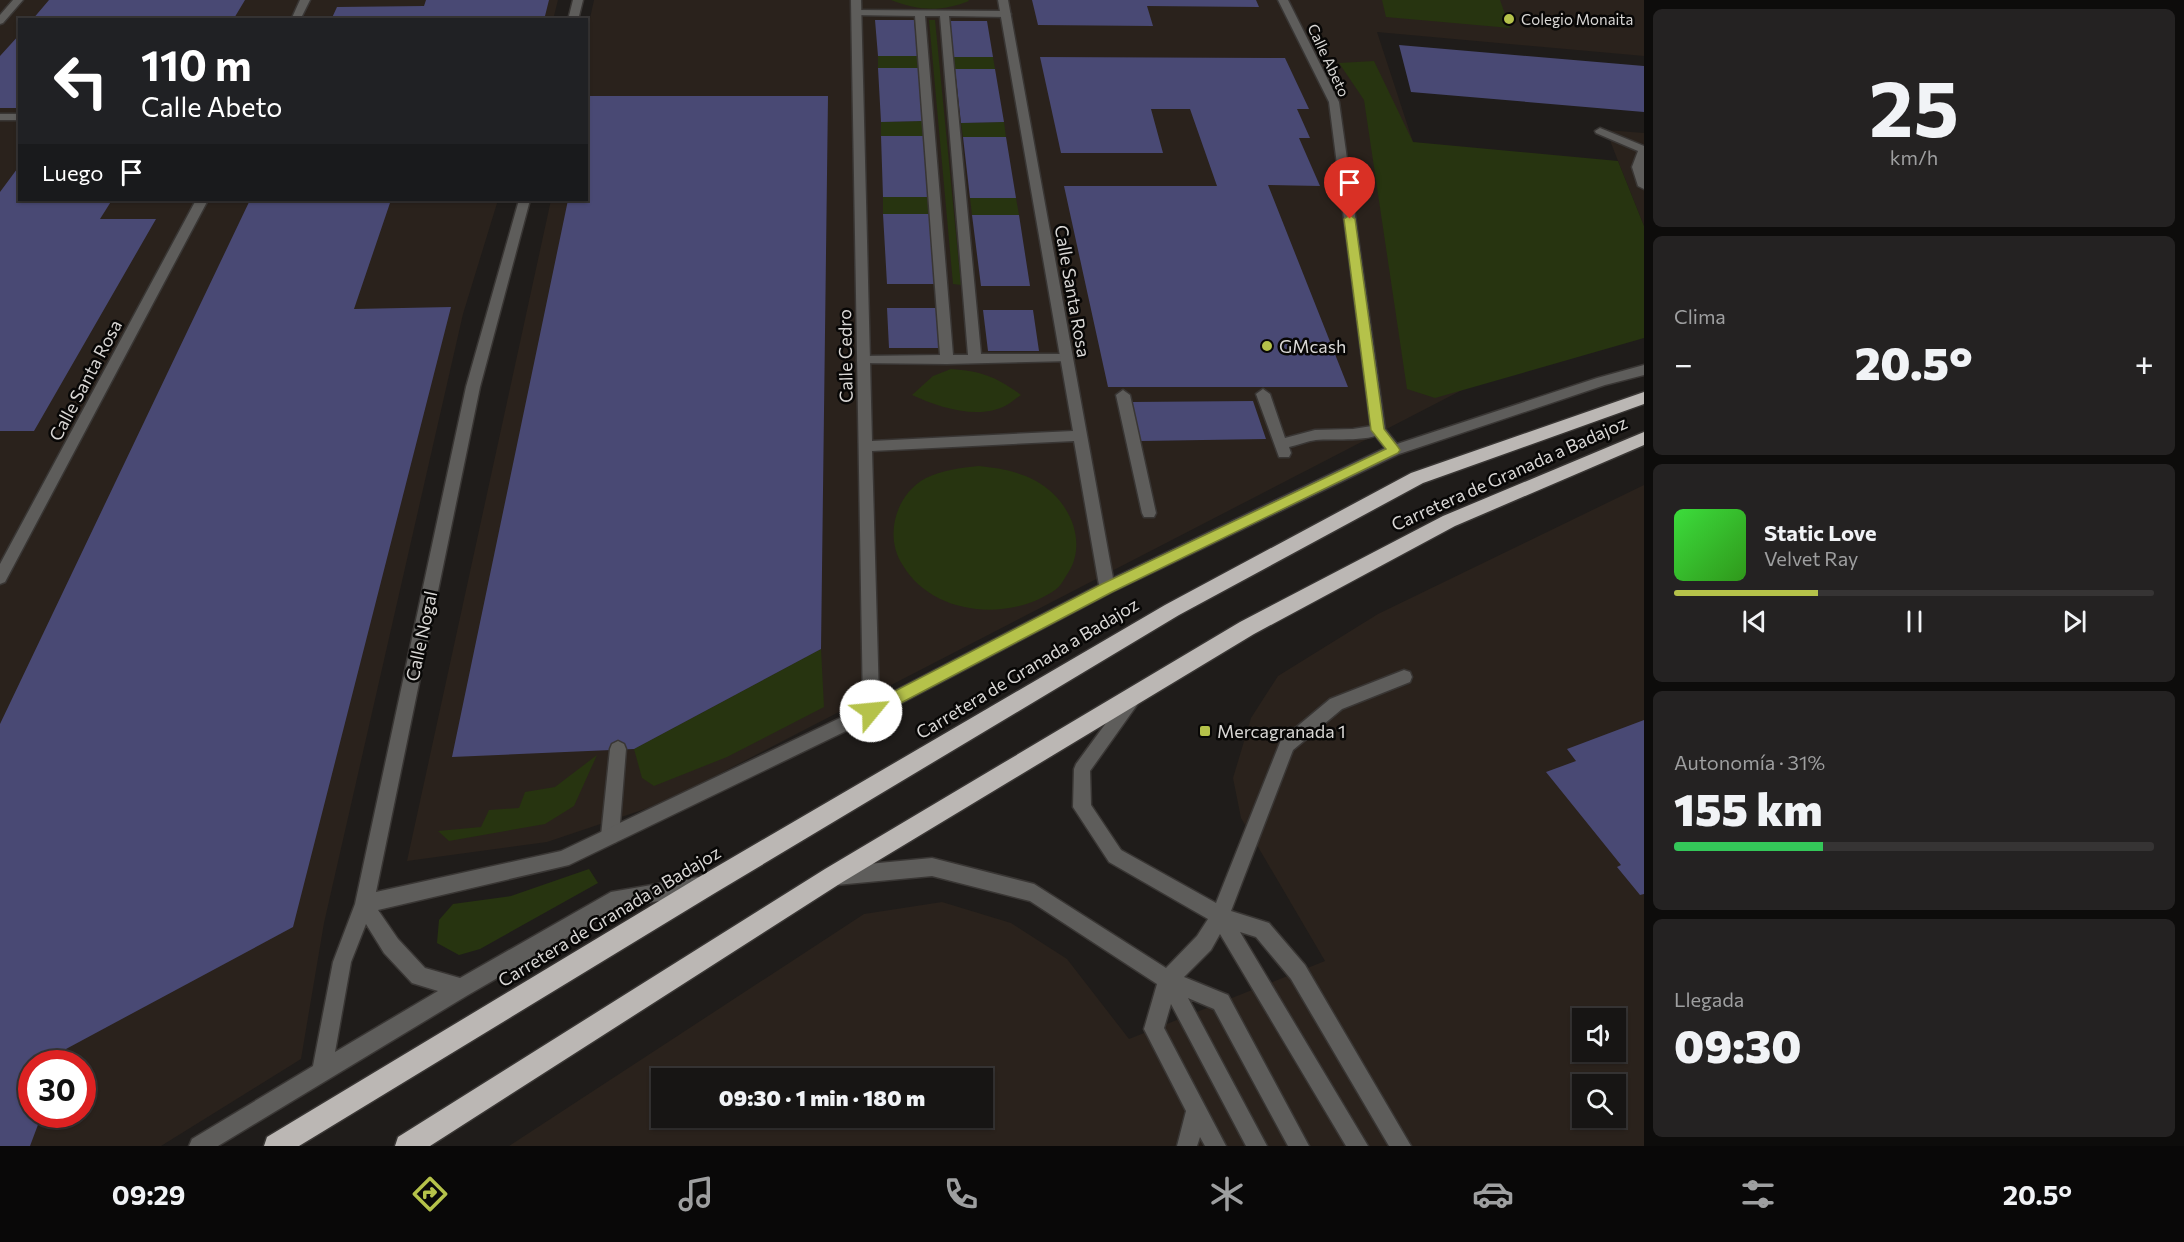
<!DOCTYPE html>
<html lang="es">
<head>
<meta charset="utf-8">
<style>
  body { margin:0; font-family:Commissioner,sans-serif; background:#242222; color:#f1f3f6; height:100vh; display:flex; flex-direction:column; font-size:22px; white-space:nowrap }
  * { box-sizing:border-box; margin:0 }
  p { font-size:20px; color:#9e9fa0 }
  .icon { flex:none; width:33px; height:33px; fill:none; stroke:currentColor; stroke-width:2; stroke-linecap:round; stroke-linejoin:round }
  .map { position:relative; flex:1; overflow:hidden }
  .sheet { display:flex; flex-direction:column; gap:9px; padding:9px; background:#0d0c0b; width:540px }
  .sheet>* { flex:none }
  .banner { position:absolute; left:18px; top:18px; width:570px; height:183px; border-radius:0px; box-shadow:0 2px 4px #0004,0 0 0 2px #363434; background:#202124; color:#fff; overflow:hidden }
  .fabs { position:absolute; left:1572px; top:1008px; display:grid; gap:12px }
  .fabs a { display:grid; place-items:center; width:54px; height:54px; border-radius:0px; background:#171514; box-shadow:0 2px 4px #0004,0 0 0 2px #363434; font-size:30px }
  .speed { position:absolute; left:18px; top:1050px; display:flex; gap:12px; font-size:30px; font-weight:700; text-align:center }
  .speed>* { display:grid; place-content:center; width:78px; height:78px; border-radius:50%; background:#171514; box-shadow:0 2px 4px #0004,0 0 0 2px #363434; line-height:1 }
  .speed .limit { border:9px solid #d22; background:#fff; color:#111 }
  .pin { position:absolute; display:grid; place-items:center; width:51px; height:51px; color:#fff; margin:-62px -26px; border-radius:50% 50% 50% 0; rotate:-45deg; box-shadow:0 0 6px #0007 }
  .pin .icon { rotate:45deg }
  .me { position:absolute; width:66px; margin:-33px; rotate:62deg; stroke-linejoin:round; filter:drop-shadow(0 0 4px #0008) }
  .turn { display:flex; align-items:center; gap:21px; height:126px; padding:0 24px; font-size:27px }
  .turn .icon { width:78px; height:78px; stroke-width:2.5 }
  .turn b { display:block; font-size:42px; line-height:51px }
  .then { display:flex; align-items:center; height:57px; padding:0 24px; background:#0003; gap:12px; font-size:22px }
  .big { font-size:45px; font-weight:800; line-height:1.1 }
  .sheet .tile { flex:1; display:flex; flex-direction:column; justify-content:center; gap:9px; min-width:0; padding:0 21px; border-radius:9px; background:#242222 }
  .sheet .dial { align-items:center; gap:0 }
  .dial b { font-size:78px; line-height:1 }
  .song { display:flex; align-items:center; gap:18px }
  .cover { width:72px; height:72px; border-radius:9px; background:linear-gradient(135deg,hsl(120 70% 55%),hsl(110 70% 35%)) }
  .played { height:6px; border-radius:3px; background:linear-gradient(90deg,#b5c24a 30%,#363434 30%) }
  .keys { display:flex; justify-content:space-around; direction:ltr }
  .heat { display:flex; justify-content:space-between; align-items:center; font-size:33px; direction:ltr }
  .charge { height:9px; border-radius:4px; background:linear-gradient(90deg,#34c759 31%,#363434 0) }
  .trip { position:absolute; left:651px; top:1068px; width:342px; height:60px; border-radius:0px; background:#171514; box-shadow:0 2px 4px #0004,0 0 0 2px #363434; font-weight:800; line-height:60px; text-align:center }
  .tab-bar { display:flex; height:96px; justify-content:space-around; align-items:center; background:#090808; color:#9e9fa0 }
  .tab-bar .icon { width:42px; height:42px }
  .tab-bar .selected { color:#b5c24a }
  .tab-bar b { font-size:27px; color:#f1f3f6 }
  main { display:flex; flex:1; min-height:0 }
  .map>svg:first-child { display:block }
  .built { fill:#2a221c; fill-rule:evenodd }
  .green { fill:#273410 }
  .building { fill:#494974 }
  .lines { fill:none; stroke-linecap:round; stroke-linejoin:round }
  .lane-casing { stroke:#393634; stroke-width:3 }
  .street-casing { stroke:#393634; stroke-width:3 }
  .highway-casing { stroke:#393634; stroke-width:3 }
  .lane { fill:#5e5d5b; fill-rule:evenodd }
  .street { fill:#5e5d5b; fill-rule:evenodd }
  .highway { fill:#bbb7b4; fill-rule:evenodd }
  .route { fill:#b5c24a; stroke:#767e30; stroke-width:1.5 }
  .poi-dot { fill:#b5c24a; stroke:#080706; stroke-width:2 }
  .labels { text-anchor:middle; dominant-baseline:central; stroke-width:5; stroke-linejoin:round; paint-order:stroke }
  .far-poi-label { font-size:15px; fill:#d9d7d5; stroke:#080706; text-anchor:start }
  .far-street-label { font-size:15px; fill:#d9d7d5; stroke:#080706 }
  .street-label { font-size:18px; fill:#d9d7d5; stroke:#080706 }
  .poi-label { font-size:18px; fill:#d9d7d5; stroke:#080706; text-anchor:start }
</style>
</head>
<body>
<main>
<div class="map">
<svg width="1644" height="1146" viewBox="0 0 1644 1146">
  <rect width="100%" height="100%" fill="#1f1c1a"/>
  <!-- built -->
  <path class="built" d="M0 0H558L553 20H20V200H498L463 314 324 923 301 1059 161 1146H0ZM32 1064H82V1114H32Z
    M594 0H1644V56L1377 32 1413 142 1464 389 663 803 547 842 407 861 551 200H586V36Z
    M1606 130 1644 133V226L1618 161Z
    M1644 485V1146H509L864 914 942 902 1011 923 1067 959 1129 1039 1325 961 1241 818 1233 778 1251 718 1278 676 1378 614ZM1582 1018H1616V1052H1582ZM662 1078H982V1118H662ZM1582 1084H1616V1118H1582Z"/>
  <!-- green -->
  <path class="green" d="M891 0H968L969 1C941 12 919 11 891 0Z
    M1382 0H1500L1510 28 1386 17Z
    M929 20H935L961 285 953 284Z
    M878 56H918V68H878Z
    M953 57H993L995 69H955Z
    M1374 61 1413 142 1618 161 1644 226V338L1435 398 1407 389 1364 100 1339 63Z
    M923 121 924 136H881V122Z
    M1004 122 1006 137H963L961 123Z
    M883 197H929L930 214H883Z
    M970 198H1016L1019 215H972Z
    M951 369C981 371 997 377 1021 395 1016 398 1011 403 1005 406 977 420 938 407 912 395L933 376Z
    M979 466C998 468 1018 471 1036 481 1069 499 1090 543 1066 576 1063 581 1060 587 1055 590 1009 622 932 616 902 564 884 535 896 494 926 478 943 470 960 468 979 466Z
    M821 649 824 707 727 757 654 786 642 778 634 749Z
    M597 755 574 806 545 824 449 841 438 831 481 827 489 810 519 808 525 792 555 787Z
    M589 869 598 883 480 949 459 955 437 943 439 920 453 904 511 896Z"/>
  <!-- building -->
  <path class="building" d="M49 0H245L233 20H32Z
    M426 0H549L544 20H331L337 7 424 6Z
    M1032 0H1256L1259 7 1147 6 1153 26 1038 25Z
    M875 20H914L918 56H878Z
    M948 21H987L993 57H953Z
    M20 34V108H0V56Z
    M1399 45 1644 66V112L1411 92Z
    M1040 57 1285 58 1309 109H1297L1310 138H1299L1320 186 1268 185 1348 387H1108L1064 186H1217L1190 109H1151L1163 153H1061Z
    M878 68H918L923 121 881 122Z
    M955 69H995L1004 122 961 123Z
    M590 96H828L821 649 634 749 452 757 568 200H586V112Z
    M881 136H924L929 197H883Z
    M963 137H1006L1016 198H970Z
    M20 165V200H112L100 219H156L34 431H0V192Z
    M250 200H391L354 309 451 307 293 927 66 1049 61 1064H32V1114H42L30 1146H0V724Z
    M883 214H930L936 284H887Z
    M972 215H1019L1030 286H981Z
    M887 308H937L941 348H889Z
    M983 310H1033L1039 351H988Z
    M1253 401 1266 439 1141 441 1131 402Z
    M1644 720V894L1640 895 1617 867 1621 865 1546 772 1576 761 1567 749Z"/>
  <g class="lines">
    <!-- lane casing -->
    <g class="lane-casing">
      <path id="lane" d="M856 10 1006 11 1011 14 1006 17 949 16 981 354H1066L1071 355 1072 358 1071 361 947 364 858 363 857 360 863 356 940 355 915 16 853 15V11ZM925 16H940L968 355H953Z
        M1600 128 1644 146V189L1638 186 1632 167 1638 151 1596 133 1595 131Z
        M1263 389 1270 394 1285 438 1315 430 1353 429 1378 425 1385 430C1376 443 1332 438 1316 440 1307 441 1298 445 1289 447L1291 453 1289 457H1279L1256 394Z
        M1123 390 1130 395 1156 513 1154 517H1144L1142 513 1116 395Z
        M1404 670 1410 672 1412 677 1410 682 1342 709 1293 750 1231 911 1269 923 1305 965 1411 1146H1389L1291 979 1256 937 1240 932 1368 1146H1346L1220 934 1211 950 1184 977 1228 995 1309 1146H1288L1214 1009 1188 998 1267 1146H1246L1171 1004 1164 1028 1226 1146H1205L1200 1137 1197 1146H1177L1186 1111 1144 1029 1157 984 1030 901 932 876 836 885 830 882 827 876 830 870 836 867 932 858 1034 884 1166 968 1197 936 1208 919 1109 862 1073 807 1074 769 1076 764 1128 693 1134 691 1140 693 1142 698 1090 771 1091 805 1121 850 1216 903 1281 740 1330 699Z
        M618 741 624 744 626 749 619 836 616 842 610 844 604 842 601 836 610 749 612 744Z"/>
    </g>
    <!-- street casing -->
    <g class="street-casing">
      <path id="street" d="M13 0H23L3 23 0 24V15Z
        M300 0H310L300 20H291Z
        M573 0H583L578 20H568Z
        M851 0H861L872 441 1073 431 998 0H1008L1113 578 1385 448 1371 430 1329 102 1278 0H1288L1339 102 1385 429 1397 444 1597 378 1644 365V375L1605 385 1399 454 1112 592 877 716 569 865 378 910 398 939 425 968 460 978 611 892 698 877 704 880 707 886 704 892 698 895 620 907 468 995 218 1146H189L192 1139 313 1066 333 962 355 904 466 387 519 200H530L480 387 376 892 561 851 863 707ZM1074 441 1099 585 879 699 872 451ZM366 924 384 953 412 983 438 991 335 1052 351 962Z
        M0 114H20V120H0Z
        M196 200H208L5 582 0 584V564Z"/>
    </g>
    <!-- highway casing -->
    <g class="highway-casing">
      <path id="highway" d="M1644 392V404L1423 483 1179 615 715 893 299 1146H264L267 1137 699 877 1165 605 1411 473Z
        M1644 432V445L1455 526 1254 634 841 883 430 1146H395L398 1137 825 869 1240 622 1443 516Z"/>
    </g>
    <!-- lane -->
    <use href="#lane" class="lane"/>
    <!-- street -->
    <use href="#street" class="street"/>
    <!-- highway -->
    <use href="#highway" class="highway"/>
  </g>
  <!-- route -->
  <path class="route" d="M1350 215 1355 219 1384 429 1398 447 1400 450 1398 453 1112 592 876 716 871 718 866 716 863 711 866 706 1102 584 1386 449 1371 430 1344 219Z"/>
  <!-- markers -->
  <g class="poi-dot">
    <circle cx="1509" cy="19" r="6"/>
    <circle cx="1267" cy="346" r="6"/>
    <rect x="1199" y="725" width="12" height="12" rx="3"/>
  </g>
  <g class="labels">
    <!-- far-poi labels -->
    <g class="far-poi-label">
      <text x="1521" y="19">Colegio Monaita</text>
    </g>
    <!-- far-street labels -->
    <g class="far-street-label">
      <text transform="translate(1329 60) rotate(65)">Calle Abeto</text>
    </g>
    <!-- street labels -->
    <g class="street-label">
      <text transform="translate(1073 291) rotate(80)">Calle Santa Rosa</text>
      <text transform="translate(845 356) rotate(-91)">Calle Cedro</text>
      <text transform="translate(85 380) rotate(-62)">Calle Santa Rosa</text>
      <text transform="translate(1509 473) rotate(-24)">Carretera de Granada a Badajoz</text>
      <text transform="translate(421 636) rotate(-78)">Calle Nogal</text>
      <text transform="translate(1027 668) rotate(-31)">Carretera de Granada a Badajoz</text>
      <text transform="translate(609 916) rotate(-31)">Carretera de Granada a Badajoz</text>
    </g>
    <!-- poi labels -->
    <g class="poi-label">
      <text x="1279" y="346">GMcash</text>
      <text x="1217" y="731">Mercagranada 1</text>
    </g>
  </g>
</svg>
<div class="fabs">
<a><svg class="icon" aria-label="sound" viewBox="0 0 24 24"><path d="M4 9h4l5-4v14l-5-4H4zM17 9q2 3 0 6"/></svg></a>
<a><svg class="icon" aria-label="search" viewBox="0 0 24 24"><circle cx="10" cy="10" r="6"/><path d="M15 15l6 6"/></svg></a>
</div>
<div class="speed"><div class="limit">30</div></div>
<div class="pin" style="left:1350px;top:219px;background:#d93025"><svg class="icon" aria-label="arrive" viewBox="0 0 24 24"><path d="M6 21V4h12l-3 4 3 4H6"/></svg></div>
<svg class="me" style="left:871px;top:711px" viewBox="-20 -20 40 40"><circle r="19" fill="#fff"/><path d="M0-13L10 11 0 6-10 11z" fill="#b5c24a"/></svg>
<div class="trip">09:30 · 1 min · 180 m</div>
<div class="banner">
<div class="turn"><svg class="icon" aria-label="left" viewBox="0 0 24 24"><path d="M17 20v-9H6M10 6l-5 5 5 5"/></svg><div><b>110 m</b>Calle Abeto</div></div>
<div class="then">Luego<svg class="icon" aria-label="arrive" viewBox="0 0 24 24"><path d="M6 21V4h12l-3 4 3 4H6"/></svg></div>
</div>
</div>
<section class="sheet">
<div class="tile dial"><b>25</b><p>km/h</p></div>
<div class="tile"><p>Clima</p>
<div class="heat"><a>−</a><b class="big">20.5°</b><a>+</a></div>
</div>
<div class="tile">
<div class="song"><i class="cover"></i><div><b>Static Love</b><p>Velvet Ray</p></div></div>
<div class="played"></div>
<div class="keys"><svg class="icon" aria-label="previous" viewBox="0 0 24 24"><path d="M18 5L8 12l10 7zM5 5v14"/></svg><svg class="icon" aria-label="pause" viewBox="0 0 24 24"><path d="M8 5v14M16 5v14"/></svg><svg class="icon" aria-label="next" viewBox="0 0 24 24"><path d="M6 5l10 7-10 7zM19 5v14"/></svg></div>
</div>
<div class="tile"><p>Autonomía · 31%</p><b class="big">155 km</b><div class="charge"></div></div>
<div class="tile"><p>Llegada</p><b class="big">09:30</b></div>
</section>
</main>
<nav class="tab-bar">
<b>09:29</b>
<svg class="icon selected" aria-label="directions" viewBox="0 0 24 24"><path d="M12 3l9 9-9 9-9-9zM9 14v-3h6M13 9l2 2-2 2"/></svg>
<svg class="icon" aria-label="music" viewBox="0 0 24 24"><path d="M9 18V5l10-2v13"/><circle cx="6" cy="18" r="3"/><circle cx="16" cy="16" r="3"/></svg>
<svg class="icon" aria-label="phone" viewBox="0 0 24 24"><path d="M5 4h4l2 5-3 2q2 4 5 5l2-3 5 2v4C11 20 4 13 5 4z"/></svg>
<svg class="icon" aria-label="climate" viewBox="0 0 24 24"><path d="M12 3v18M4 7l16 10M4 17L20 7"/></svg>
<svg class="icon" aria-label="car" viewBox="0 0 24 24"><path d="M5 17H2v-5l4-1 3-4h7l3 4 3 1v5h-3M9 17h6M6 11h13"/><circle cx="7" cy="17" r="2"/><circle cx="17" cy="17" r="2"/></svg>
<svg class="icon" aria-label="filters" viewBox="0 0 24 24"><path d="M4 7h16M4 17h16"/><circle cx="9" cy="7" r="2"/><circle cx="15" cy="17" r="2"/></svg>
<b>20.5°</b>
</nav>
</body>
</html>
